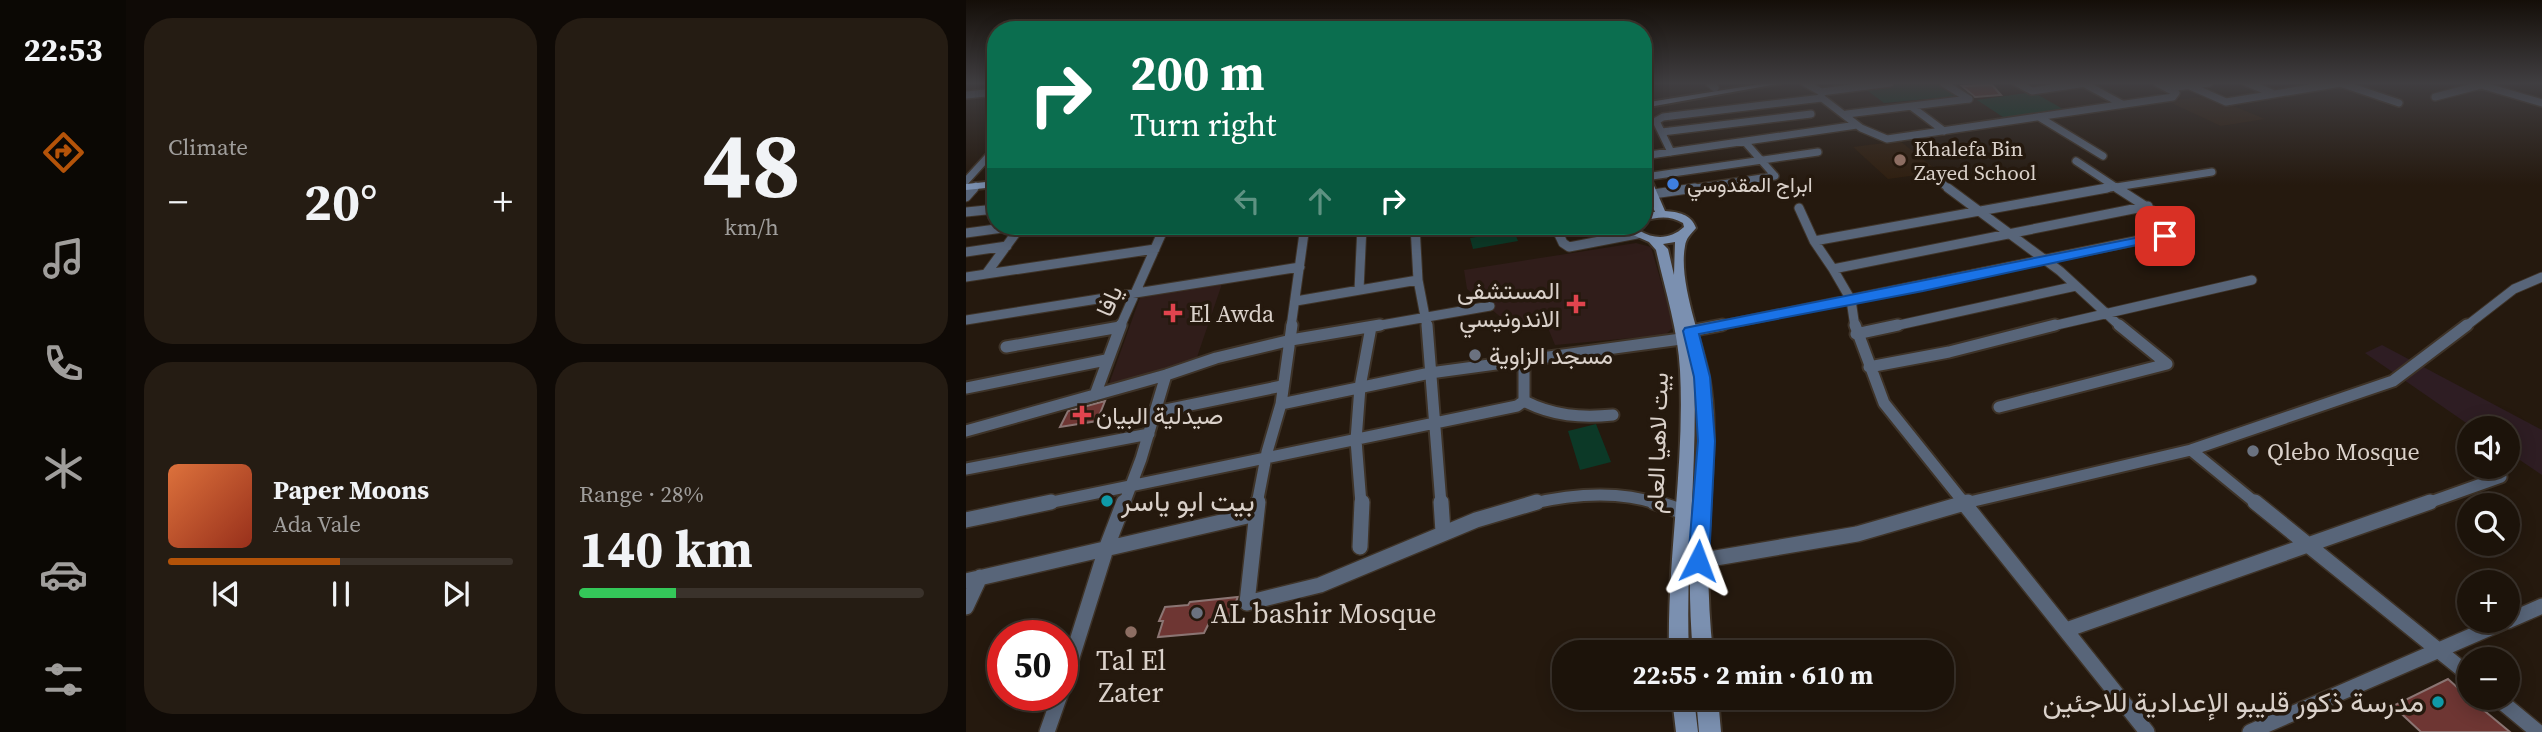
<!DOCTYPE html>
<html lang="en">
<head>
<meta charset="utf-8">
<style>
  body { margin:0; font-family:"Source Serif 4",Vazirmatn,serif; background:#251c13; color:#f1f3f6; height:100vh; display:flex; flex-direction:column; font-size:26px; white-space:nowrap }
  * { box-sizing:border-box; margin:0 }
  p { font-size:23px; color:#a09e9c }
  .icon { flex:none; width:38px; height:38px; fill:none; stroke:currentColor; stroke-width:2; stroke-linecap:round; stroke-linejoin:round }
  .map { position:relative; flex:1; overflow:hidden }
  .sheet { display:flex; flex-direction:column; gap:18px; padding:18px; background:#0f0a06; width:840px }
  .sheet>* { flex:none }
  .top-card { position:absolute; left:21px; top:21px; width:665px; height:214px; border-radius:28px; box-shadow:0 4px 18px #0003,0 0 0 2px #3a322b; background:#0b6e4f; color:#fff; overflow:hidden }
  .controls { position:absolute; left:1491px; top:416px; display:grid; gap:14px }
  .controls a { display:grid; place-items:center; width:63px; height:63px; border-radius:50%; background:#1c130a; box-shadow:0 4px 18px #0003,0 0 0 2px #3a322b; font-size:35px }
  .speed { position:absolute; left:21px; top:620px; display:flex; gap:14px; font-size:35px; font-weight:700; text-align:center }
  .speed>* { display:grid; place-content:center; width:91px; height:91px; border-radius:50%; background:#1c130a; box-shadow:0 4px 18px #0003,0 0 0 2px #3a322b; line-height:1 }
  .speed .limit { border:10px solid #d22; background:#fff; color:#111 }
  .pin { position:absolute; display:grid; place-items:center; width:60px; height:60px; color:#fff; margin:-30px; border-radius:14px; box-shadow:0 4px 10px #0006 }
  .me { position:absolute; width:77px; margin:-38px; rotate:3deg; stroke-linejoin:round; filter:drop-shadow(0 0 5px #0008) }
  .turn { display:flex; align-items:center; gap:24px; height:147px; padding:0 28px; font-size:32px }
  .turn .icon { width:91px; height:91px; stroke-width:2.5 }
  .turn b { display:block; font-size:49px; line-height:60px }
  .lanes { display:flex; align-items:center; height:66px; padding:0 28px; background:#0003; justify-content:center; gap:35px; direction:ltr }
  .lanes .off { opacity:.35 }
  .big { font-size:52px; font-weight:700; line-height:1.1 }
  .sheet .widget { flex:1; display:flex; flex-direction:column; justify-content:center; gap:10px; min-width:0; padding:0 24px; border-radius:28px; background:#251c13 }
  .sheet .dial { align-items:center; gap:0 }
  .dial b { font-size:91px; line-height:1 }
  .song { display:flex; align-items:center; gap:21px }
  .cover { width:84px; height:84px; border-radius:10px; background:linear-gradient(135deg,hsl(20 70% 55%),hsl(10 70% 35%)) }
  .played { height:7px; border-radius:4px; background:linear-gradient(90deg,#b45309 50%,#3a322b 50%) }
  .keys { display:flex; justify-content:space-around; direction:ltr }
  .heat { display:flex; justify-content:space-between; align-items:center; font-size:38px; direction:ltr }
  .charge { height:10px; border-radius:5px; background:linear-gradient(90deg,#34c759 28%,#3a322b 0) }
  .sheet .tiles { flex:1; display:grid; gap:18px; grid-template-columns:repeat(2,1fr) }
  .trip { position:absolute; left:586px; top:640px; width:402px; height:70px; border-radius:28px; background:#1c130a; box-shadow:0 4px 18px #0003,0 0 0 2px #3a322b; font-weight:700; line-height:70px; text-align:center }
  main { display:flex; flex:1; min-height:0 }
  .tabs { display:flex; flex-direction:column; width:126px; justify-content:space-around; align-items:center; background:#0b0804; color:#a09e9c }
  .tabs .icon { width:49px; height:49px }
  .tabs .active { color:#b45309 }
  .tabs b { font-size:32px; color:#f1f3f6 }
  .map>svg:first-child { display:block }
  .built { fill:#2f1e0e }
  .industrial { fill:#2e1d23 }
  .medical { fill:#301d1a }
  .green { fill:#0c3927 }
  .building { fill:#6e3633; stroke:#8b7573; stroke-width:2 }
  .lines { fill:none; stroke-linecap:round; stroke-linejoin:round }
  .street-far3-casing { stroke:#3e3328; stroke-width:10 }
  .street-far2-casing { stroke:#3e3328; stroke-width:11 }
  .street-far1-casing { stroke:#3e3328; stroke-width:15 }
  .street-casing { stroke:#3e3328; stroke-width:18 }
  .secondary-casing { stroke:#3e3328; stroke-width:4 }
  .street-far3 { stroke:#586579; stroke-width:7 }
  .street-far2 { stroke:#586579; stroke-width:9 }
  .street-far1 { stroke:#586579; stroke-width:11 }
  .street { stroke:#586579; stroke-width:15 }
  .secondary { fill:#7b90b0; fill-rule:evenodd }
  .route { fill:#1a73e8; stroke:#114b97; stroke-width:2 }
  .education-dot { fill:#8d6e63; stroke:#25190e; stroke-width:2.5 }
  .shop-dot { fill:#3f7fe0; stroke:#25190e; stroke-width:2.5 }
  .health-dot { fill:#e0444e; stroke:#25190e; stroke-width:2.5 }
  .worship-dot { fill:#6b7280; stroke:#25190e; stroke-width:2.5 }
  .culture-dot { fill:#0f9aa8; stroke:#25190e; stroke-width:2.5 }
  .labels { text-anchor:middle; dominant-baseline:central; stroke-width:7; stroke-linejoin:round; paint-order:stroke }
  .far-poi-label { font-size:21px; fill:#dad1ca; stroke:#25190e; text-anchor:start }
  .poi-label { font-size:24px; fill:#dad1ca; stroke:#25190e; text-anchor:start }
  .street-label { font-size:24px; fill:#dad1ca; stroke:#25190e }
  .near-poi-label { font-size:28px; fill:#dad1ca; stroke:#25190e; text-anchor:start }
</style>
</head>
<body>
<main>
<nav class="tabs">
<b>22:53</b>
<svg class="icon active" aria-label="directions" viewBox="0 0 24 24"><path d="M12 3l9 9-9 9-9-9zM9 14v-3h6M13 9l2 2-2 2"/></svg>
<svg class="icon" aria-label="music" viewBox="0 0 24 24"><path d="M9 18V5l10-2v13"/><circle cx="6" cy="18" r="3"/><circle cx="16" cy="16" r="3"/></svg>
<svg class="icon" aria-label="phone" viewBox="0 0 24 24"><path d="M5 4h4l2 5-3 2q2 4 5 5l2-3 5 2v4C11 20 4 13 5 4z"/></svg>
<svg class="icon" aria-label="climate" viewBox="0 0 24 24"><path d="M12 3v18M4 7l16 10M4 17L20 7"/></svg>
<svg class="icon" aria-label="car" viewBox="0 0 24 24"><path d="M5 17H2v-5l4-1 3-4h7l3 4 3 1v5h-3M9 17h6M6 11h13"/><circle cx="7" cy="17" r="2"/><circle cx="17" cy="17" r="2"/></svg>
<svg class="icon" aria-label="filters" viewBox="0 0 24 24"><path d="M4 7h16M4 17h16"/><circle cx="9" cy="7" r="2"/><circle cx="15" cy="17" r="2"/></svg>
</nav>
<section class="sheet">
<div class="tiles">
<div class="widget"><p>Climate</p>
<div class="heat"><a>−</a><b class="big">20°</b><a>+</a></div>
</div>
<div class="widget dial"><b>48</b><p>km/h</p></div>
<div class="widget">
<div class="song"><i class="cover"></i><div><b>Paper Moons</b><p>Ada Vale</p></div></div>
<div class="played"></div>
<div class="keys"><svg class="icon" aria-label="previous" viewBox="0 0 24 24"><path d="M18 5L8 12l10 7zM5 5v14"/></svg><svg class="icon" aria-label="pause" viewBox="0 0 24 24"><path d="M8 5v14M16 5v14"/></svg><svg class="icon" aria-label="next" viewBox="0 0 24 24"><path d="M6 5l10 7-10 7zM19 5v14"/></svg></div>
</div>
<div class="widget"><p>Range · 28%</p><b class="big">140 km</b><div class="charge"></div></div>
</div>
</section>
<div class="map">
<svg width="1576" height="732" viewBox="0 0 1576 732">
  <rect width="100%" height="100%" fill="#25190e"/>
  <!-- built -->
  <path class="built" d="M1243 96 1299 119 1255 126 1201 101Z
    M934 141 973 172 922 179 887 147Z"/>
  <!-- industrial -->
  <path class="industrial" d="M1416 345 1576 430V475L1542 452V429H1509L1399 353Z"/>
  <!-- medical -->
  <path class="medical" d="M670 243 685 247 708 327 699 335 589 345 580 323H555L537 319 501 289 498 270Z
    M257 281 229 363 143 384 176 292Z"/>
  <!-- green -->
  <path class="green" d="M935 83H972L993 96 918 103 898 88Z
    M1067 92 1097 109 1040 119 1011 100Z
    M548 231 552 241 507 249 504 238Z
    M630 424 645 462 614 470 602 431Z"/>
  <!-- building -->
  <path class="building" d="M1026 85 1035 95 1009 97 996 86Z
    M139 401 131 421 94 427 102 411Z
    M272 597 262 619 244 621 238 633 192 637 197 621H193L199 607 222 605 224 602Z
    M1482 679 1503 698 1544 732H1455L1427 706Z"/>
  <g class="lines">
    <!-- street-far3 casing -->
    <g class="street-far3-casing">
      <path id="street-far3" d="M743 83 749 88
        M839 83 855 92 856 98 895 128 921 139 1207 97 1210 93 1191 83
        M977 83 1003 99
        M1051 83 1066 91 1120 83
        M1117 83 1156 104
        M1281 83 1306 93
        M1374 83 1433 103
        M1224 86 1260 102 1375 83
        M1202 88 1243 83
        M855 92 924 83
        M0 95 30 92
        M1469 97 1515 85 1576 103
        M946 107 978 131
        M881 114 1003 99
        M1073 117 1137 156
        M696 132 845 114
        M779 142 809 176
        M705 152 690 121 697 117 856 98
        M677 156 891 125
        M1110 161 1154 190
        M679 177 852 152
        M0 181 30 148
        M977 184 984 190
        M7 190 10 186
        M717 190 809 176
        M1131 190 1246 172"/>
    </g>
    <!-- street-far2 casing -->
    <g class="street-far2-casing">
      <path id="street-far2" d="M982 188 1094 271 1155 327
        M1151 188 1218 231
        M687 194 729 188
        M0 197 8 188
        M833 208 848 241 867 269
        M0 212 30 209
        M449 226 452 280 461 327
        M589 226 597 243 603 247 671 234
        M197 231 229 226
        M0 233 52 226
        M848 241 1141 188
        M0 252 41 246
        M20 274 55 226
        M0 277 189 249
        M393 290 396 226
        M330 301 452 280
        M0 320 334 267
        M154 327 199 226
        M325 327 339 226
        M404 327 524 306
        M747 327 1218 231
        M889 327 885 300 867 269 1182 206
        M924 327 1110 286
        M1082 327 1286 280
        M1499 327 1548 289 1576 277"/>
    </g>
    <!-- street-far1 casing -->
    <g class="street-far1-casing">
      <path id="street-far1" d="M461 325 475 504
        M889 325 918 403 999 504
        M724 331 756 325
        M890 334 932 325
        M40 347 154 327
        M558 358V401C587 416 615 418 647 415
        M903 367 983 352 1089 325
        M0 388 140 360
        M129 395 155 325
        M315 404 464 373 715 339
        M1033 407 1201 364 1153 325
        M190 412 316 386
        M0 431 200 375 250 358 325 340 414 325
        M1225 450 1291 504
        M0 469 183 434
        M77 504 551 406 558 401
        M158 504 175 459 200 375
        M291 504 301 452 315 404 326 325
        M395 504 390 440 394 387 405 327
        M564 504C606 494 651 490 693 504
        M995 504 1225 450 1427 381 1501 325
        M1459 504 1535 477"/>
    </g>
    <!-- street casing -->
    <g class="street-casing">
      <path id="street" d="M292 502 281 603 354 585 510 520 571 502
        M475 502 477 532
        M688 502 715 511
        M997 502 1181 732
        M1289 502 1503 675
        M0 520 85 502
        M394 547 396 502
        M732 561 891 534 1002 502
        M0 581 290 514
        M0 607 14 577
        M1542 621 1576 606
        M1100 630 1464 502
        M96 689 140 549 158 502
        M1531 698 1572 732
        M81 732 94 695
        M1284 732 1540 621"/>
    </g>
    <!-- secondary casing -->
    <g class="secondary-casing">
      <path id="secondary" d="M801 83H817L677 108V103Z
        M677 169 682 172 699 211C712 212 725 214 730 228 725 234 720 238 719 246 712 282 736 340 743 376 752 422 746 468 744 514 741 561 742 607 747 653H727C723 608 723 562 726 517 730 469 737 420 728 371 732 465 719 559 723 653H703C701 558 719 464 714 370 712 330 699 290 690 250L683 242 665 234 663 226H673L674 231C689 240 705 239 718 227L717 223C703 215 692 217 677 221V198L682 201 685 212H689L677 184ZM709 242 708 275 702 249 697 244Z
        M30 181V187L0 190V184Z
        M706 698H728L732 732H710Z
        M730 698H752L755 732H733Z"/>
    </g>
    <!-- street-far3 -->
    <use href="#street-far3" class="street-far3"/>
    <!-- street-far2 -->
    <use href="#street-far2" class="street-far2"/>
    <!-- street-far1 -->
    <use href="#street-far1" class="street-far1"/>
    <!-- street -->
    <use href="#street" class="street"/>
    <!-- secondary -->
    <use href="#secondary" class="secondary"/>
  </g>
  <!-- sky -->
  <linearGradient id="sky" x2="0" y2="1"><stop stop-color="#140e08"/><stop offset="0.45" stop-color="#403e41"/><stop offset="1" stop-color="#403e41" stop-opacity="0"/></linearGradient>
  <rect width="1576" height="185" fill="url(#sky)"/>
  <!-- route -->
  <path class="route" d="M1199 232 1205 236 1203 238 957 291 733 334 744 377 749 441 743 561 740 567 732 569 725 567 722 561 732 441 728 377 717 331 719 328Z"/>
  <!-- markers -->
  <g class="education-dot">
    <circle cx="934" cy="160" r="7"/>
    <circle cx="165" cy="632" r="7"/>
  </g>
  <circle class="shop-dot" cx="707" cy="184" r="7"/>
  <g class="health-dot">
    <path d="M606.5 293.5h7v7h7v7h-7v7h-7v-7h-7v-7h7z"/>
    <path d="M203.5 302.5h7v7h7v7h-7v7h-7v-7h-7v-7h7z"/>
    <path d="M112.5 404.5h7v7h7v7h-7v7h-7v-7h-7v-7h7z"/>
  </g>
  <g class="worship-dot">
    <circle cx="509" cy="355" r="7"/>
    <circle cx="1287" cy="451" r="7"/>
    <circle cx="231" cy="613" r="7"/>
  </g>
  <g class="culture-dot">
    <circle cx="141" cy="501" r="7"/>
    <circle cx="1472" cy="702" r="7"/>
  </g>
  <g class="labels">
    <!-- far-poi labels -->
    <g class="far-poi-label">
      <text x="948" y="148">Khalefa Bin<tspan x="948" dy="24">Zayed School</tspan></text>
      <text x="721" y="184">ابراج المقدوسي</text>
    </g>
    <!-- poi labels -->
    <g class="poi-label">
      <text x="594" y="290" text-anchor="end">المستشفى<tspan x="594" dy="28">الاندونيسي</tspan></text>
      <text x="223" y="313">El Awda</text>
      <text x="523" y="355">مسجد الزاوية</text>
      <text x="130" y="415">صيدلية البيان</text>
      <text x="1301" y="451">Qlebo Mosque</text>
    </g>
    <!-- street labels -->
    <g class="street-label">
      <text transform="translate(143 301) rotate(-66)">يافا</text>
      <text transform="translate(691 443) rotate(-88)">بيت لاهيا العام</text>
    </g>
    <!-- near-poi labels -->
    <g class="near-poi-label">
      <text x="155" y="501">بيت ابو ياسر</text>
      <text x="245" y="613">AL bashir Mosque</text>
      <text x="165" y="660" text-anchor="middle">Tal El<tspan x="165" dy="32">Zater</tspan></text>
      <text x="1458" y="702" text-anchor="end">مدرسة ذكور قليبو الإعدادية للاجئين</text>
    </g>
  </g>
</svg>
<div class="controls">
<a><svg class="icon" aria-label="sound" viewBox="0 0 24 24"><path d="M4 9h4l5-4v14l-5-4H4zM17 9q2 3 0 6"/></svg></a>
<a><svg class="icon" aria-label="search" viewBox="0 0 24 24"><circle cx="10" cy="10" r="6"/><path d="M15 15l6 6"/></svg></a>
<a>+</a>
<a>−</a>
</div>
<div class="speed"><div class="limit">50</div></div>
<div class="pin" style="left:1199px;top:236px;background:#d93025"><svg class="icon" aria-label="arrive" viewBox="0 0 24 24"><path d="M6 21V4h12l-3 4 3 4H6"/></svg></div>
<svg class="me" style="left:732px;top:561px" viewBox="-20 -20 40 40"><path d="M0-17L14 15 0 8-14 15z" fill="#1a73e8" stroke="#fff" stroke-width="4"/></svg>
<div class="trip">22:55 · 2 min · 610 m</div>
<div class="top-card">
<div class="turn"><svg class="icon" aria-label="right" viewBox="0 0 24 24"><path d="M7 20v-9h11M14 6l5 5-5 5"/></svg><div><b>200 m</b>Turn right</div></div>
<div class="lanes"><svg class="icon off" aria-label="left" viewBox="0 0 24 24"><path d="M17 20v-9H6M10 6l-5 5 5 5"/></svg><svg class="icon off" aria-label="ahead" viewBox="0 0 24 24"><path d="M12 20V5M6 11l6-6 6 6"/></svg><svg class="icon" aria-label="right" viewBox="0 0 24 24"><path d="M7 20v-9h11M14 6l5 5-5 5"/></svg></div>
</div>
</div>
</main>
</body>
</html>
